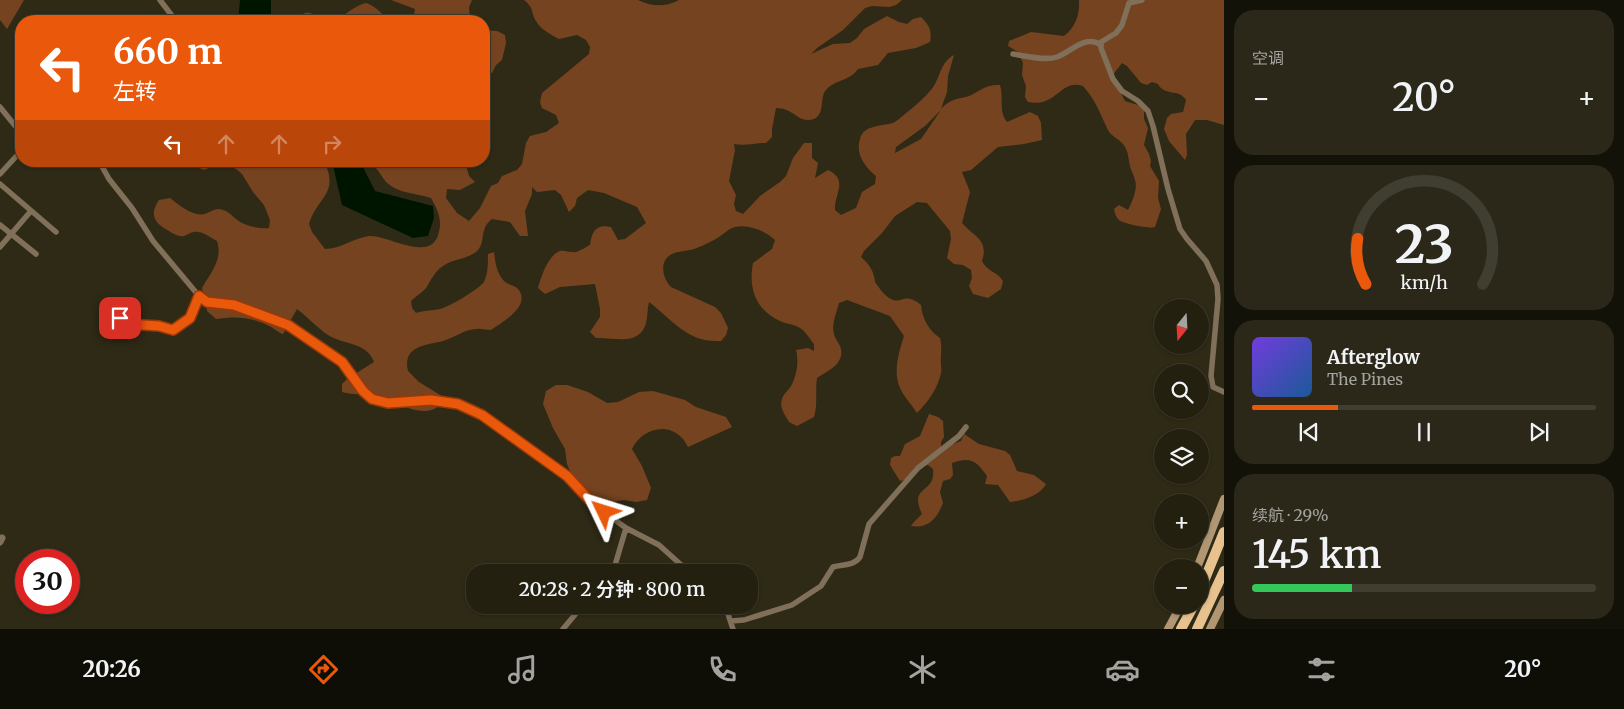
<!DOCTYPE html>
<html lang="zh">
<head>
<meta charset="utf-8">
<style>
  body { margin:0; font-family:Merriweather,"Noto Sans SC",serif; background:#2b2819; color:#f1f3f6; height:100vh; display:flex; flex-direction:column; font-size:19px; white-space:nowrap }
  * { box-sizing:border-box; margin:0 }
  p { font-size:16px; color:#a3a39f }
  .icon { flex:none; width:28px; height:28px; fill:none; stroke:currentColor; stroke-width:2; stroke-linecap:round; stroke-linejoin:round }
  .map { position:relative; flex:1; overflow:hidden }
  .side { display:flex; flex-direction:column; gap:10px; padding:10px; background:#131209; width:400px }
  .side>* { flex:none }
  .hud { position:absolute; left:15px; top:15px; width:475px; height:152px; border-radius:20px; box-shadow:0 1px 4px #0004,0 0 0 1px #403e30; background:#ea580c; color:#fff; overflow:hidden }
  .needle { width:32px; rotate:198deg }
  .fabs { position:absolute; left:1154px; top:299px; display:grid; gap:10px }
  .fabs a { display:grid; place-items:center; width:55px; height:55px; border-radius:50%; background:#232010; box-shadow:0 1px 4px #0004,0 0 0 1px #403e30; font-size:25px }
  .speed { position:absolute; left:15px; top:549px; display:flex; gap:10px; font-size:25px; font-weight:700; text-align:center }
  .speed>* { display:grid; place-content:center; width:65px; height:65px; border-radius:50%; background:#232010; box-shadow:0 1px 4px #0004,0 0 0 1px #403e30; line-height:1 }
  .speed .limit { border:8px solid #d22; background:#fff; color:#111 }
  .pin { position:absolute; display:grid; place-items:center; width:42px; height:42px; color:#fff; margin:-21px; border-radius:10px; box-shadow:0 2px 8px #0006 }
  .me { position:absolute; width:55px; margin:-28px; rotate:311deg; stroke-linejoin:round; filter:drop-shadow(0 0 4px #0008) }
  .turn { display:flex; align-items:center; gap:18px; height:105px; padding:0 15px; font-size:22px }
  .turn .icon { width:65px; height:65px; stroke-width:2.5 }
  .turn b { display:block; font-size:35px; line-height:42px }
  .lanes { display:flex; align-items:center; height:48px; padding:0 15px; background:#0003; justify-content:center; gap:25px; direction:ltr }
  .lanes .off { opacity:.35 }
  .big { font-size:38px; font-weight:600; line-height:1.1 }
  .side .card { flex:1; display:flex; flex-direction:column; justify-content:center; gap:8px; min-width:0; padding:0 18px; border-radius:20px; background:#2b2819 }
  .side .dial { align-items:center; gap:0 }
  .dial svg { height:130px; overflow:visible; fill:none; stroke:#403e30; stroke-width:7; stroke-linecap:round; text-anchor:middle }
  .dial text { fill:#f1f3f6; stroke:none }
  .song { display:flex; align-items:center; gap:15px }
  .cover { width:60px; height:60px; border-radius:8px; background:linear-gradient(135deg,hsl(260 70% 55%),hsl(210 70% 35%)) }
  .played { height:5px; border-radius:2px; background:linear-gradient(90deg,#ea580c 25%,#403e30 25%) }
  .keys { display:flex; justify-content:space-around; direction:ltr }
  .heat { display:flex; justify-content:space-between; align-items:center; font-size:28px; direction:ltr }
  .charge { height:8px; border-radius:4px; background:linear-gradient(90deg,#34c759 29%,#403e30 0) }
  .trip { position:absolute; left:466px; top:564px; width:292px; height:50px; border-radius:20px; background:#232010; box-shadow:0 1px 4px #0004,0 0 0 1px #403e30; font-weight:600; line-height:50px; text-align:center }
  .tabs { display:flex; height:80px; justify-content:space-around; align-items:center; background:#0e0d06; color:#a3a39f }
  .tabs .icon { width:35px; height:35px }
  .tabs .selected { color:#ea580c }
  .tabs b { font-size:22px; color:#f1f3f6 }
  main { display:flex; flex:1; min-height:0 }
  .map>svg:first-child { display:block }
  .forest { fill:#764321; fill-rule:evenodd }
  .water { fill:#001500 }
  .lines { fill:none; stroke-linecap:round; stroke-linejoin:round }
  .minor { stroke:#806f59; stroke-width:5.5 }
  .tertiary { stroke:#806f59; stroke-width:7 }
  .secondary { stroke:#b09673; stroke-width:8 }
  .trunk { stroke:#e8c28e; stroke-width:10 }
  .route-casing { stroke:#983908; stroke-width:12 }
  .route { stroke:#ea580c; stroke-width:9 }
</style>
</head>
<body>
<main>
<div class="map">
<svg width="1224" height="629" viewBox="0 0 1224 629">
  <rect width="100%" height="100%" fill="#2f2a16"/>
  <!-- forest -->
  <path class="forest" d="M0 0H24L7 29 0 20Z
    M391 0H472L469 7 470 21H413L415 9Z
    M524 0H638C652 7 666 7 679 0H902L896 5 889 7 872 6 865 8 843 30 817 48 811 54 833 44 850 43 857 38 864 29 887 16 899 22 907 24 913 19 921 17C930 26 932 31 930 42L916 48 888 53 878 65 858 69C849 82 831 80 824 93 820 102 825 120 808 120 797 120 792 108 776 108L772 129V137L766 143C755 143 745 146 734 144L735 150 729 181 736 195 734 204 736 211 743 214 760 196 780 182 786 176 793 158 804 143H812V158L818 163 815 178 828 170C849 180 834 194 835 210L841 215 856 208 862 192 875 184 876 176C865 167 855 154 860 139 863 125 882 126 893 123 897 121 901 117 905 114 914 107 924 98 931 90 941 78 939 63 954 55L948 76 947 92 941 109C948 101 955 99 966 97 979 93 984 84 1000 85 1004 98 998 110 1007 122L1030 112 1038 116 1041 123 1042 140 1024 144 998 147 971 170 962 172 970 192 962 223C974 237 989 239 982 261 987 272 997 271 1003 281L1001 289 988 298 973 294 969 286 972 278 971 270 963 265 954 264 947 258 951 239 950 231 927 203 917 202 895 216 882 233 864 251 861 257C869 264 874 271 875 282 879 288 885 296 891 299 902 305 904 291 921 305 922 318 929 331 940 338 942 345 941 350 941 357 940 362 942 368 941 373 938 388 928 402 917 413 912 405 905 398 901 390 892 373 899 352 904 336L890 316 847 300 839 303C837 312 831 324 834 334 835 339 840 344 841 349 844 364 828 371 817 378 815 391 818 404 814 417L797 426 789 422C785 415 779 407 782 399 783 394 789 390 791 386 797 375 799 361 796 350L808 348 814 351V344C809 338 805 330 798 327 793 324 786 324 780 321 756 310 748 289 753 263L772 249 775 240C765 231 749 224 735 227 727 229 720 238 712 241 706 244 700 247 694 249 687 251 678 251 672 254 658 261 663 279 671 287L715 307 721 313 728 328 726 335 721 341C687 343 673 320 649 302 647 309 648 316 646 323 639 347 614 337 596 338L590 332 600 317V309L595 284 560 287 545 294 538 288C541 277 548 255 560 251 564 250 568 252 572 252 578 253 584 248 590 245 592 231 596 224 611 227L618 240 625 239 646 223 637 207 604 193 588 190 577 198 575 206 569 212 561 195 555 190 537 192 532 187V194L525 211 528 236H520L510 222 492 219C479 229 486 241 478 250 468 260 454 258 443 266 435 271 431 280 426 288 423 292 416 296 411 301L412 308 416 313C424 310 432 311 440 309 449 307 479 289 484 282 488 274 488 263 488 254L494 252C495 262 497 274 504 281 508 285 515 285 518 289 532 306 502 322 491 330 486 330 481 328 476 329 465 329 454 338 443 341 426 345 402 346 408 371L419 382 445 398C432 425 397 402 377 397 365 394 353 395 342 392V384L347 379 374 362C367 342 344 345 328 335 317 328 308 317 297 309L283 334C277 332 274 328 269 326 252 317 235 316 216 319L207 311 202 288C211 272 223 260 217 241 211 238 205 233 199 232 192 231 190 234 184 236 178 237 174 234 169 231 154 223 149 215 159 200L170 198C179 205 193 217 205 214 211 212 216 207 223 210 228 211 232 216 236 219 244 226 259 229 269 228L270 220 264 205 253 192 242 174 236 169 220 163 204 170C194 165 183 166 173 161H324C340 194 317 197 309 224L312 232 325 249C341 249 353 238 369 236 386 234 430 263 438 235 443 221 438 210 431 198 412 192 392 194 381 175 378 170 374 167 372 161H465L469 176 475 182 460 190 447 189 446 198 457 213 469 221 480 208 491 186 498 183 502 176 517 170 522 164 526 143 530 136 546 132 559 123 556 115 542 108 540 102 542 93 589 54 590 47 586 40 577 35 559 39C552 35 540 29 536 21 530 11 535 9 524 0ZM941 110 921 139 895 153 896 147 925 126Z
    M1079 0H1224V125L1207 120H1195L1186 134 1187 155 1185 160 1169 141 1164 129 1167 118 1171 114 1183 112 1186 100C1179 88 1165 97 1158 84L1152 82 1147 85 1141 83 1127 66 1122 63 1112 76 1125 101 1141 106 1144 111V119L1148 128 1144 145 1149 154 1151 161 1150 166 1159 181 1158 198 1161 209 1155 227C1150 229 1124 224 1119 220 1116 217 1115 214 1114 209L1119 205 1128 210C1132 202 1138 189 1135 180 1134 175 1131 171 1130 166 1128 158 1129 152 1123 144 1118 138 1110 136 1107 128 1100 113 1095 99 1083 86 1060 78 1057 108 1028 102L1025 97 1026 86 1022 75 1023 63 1018 52 1008 46 1009 41 1031 32 1064 36C1076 27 1080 14 1079 0Z
    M366 3C377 6 382 16 392 21H295C308 4 314 18 330 19 343 20 352 6 366 3Z
    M484 30 497 31 505 35 506 43 502 60 496 65 492 73 485 72 484 74Z
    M556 385H567L588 392 607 403 618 402 639 392 653 391 685 400 696 407 726 417 732 427 688 447C686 444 684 439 681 437 665 421 640 431 632 449L642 466 651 488 647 500 636 502 624 500 601 504 579 493 567 464 565 449 553 428 543 404 546 391Z
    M929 414 938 417 943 421 944 437 941 442V449L961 441 964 434 979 444 1005 451 1010 455 1017 471 1034 475 1046 484C1041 495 1022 501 1010 502L998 485 985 484 987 476C977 461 970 456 952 463L953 475 950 479 943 481 940 492 943 503C937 518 929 529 911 526L914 522 922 514C908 484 936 495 933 469L928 465 922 466 909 479 900 481 890 465 891 458 895 456H900L905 444 920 436Z"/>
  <!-- water -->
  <path class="water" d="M240 0H271V21H238Z
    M332 161H362V165L375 191 433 206 434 218 428 236 413 238 342 205Z"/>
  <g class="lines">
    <!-- minor -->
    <path class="minor" d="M160 0 176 21
      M1142 0 1129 3 1122 25 1116 33 1101 42V48L1113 79 1122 91 1138 101 1148 111 1153 126 1168 189 1180 229 1187 239 1206 261 1217 285 1218 299 1211 376 1213 387 1224 392
      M1013 54C1026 56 1045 61 1057 57 1071 52 1085 34 1101 45
      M0 107 21 133
      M99 161 109 179 132 208 153 241 199 296 207 302 218 305H234L289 325 342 362 363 391 372 399 388 403 431 400 457 404 482 415 567 476 593 504 626 528 613 572
      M0 174 21 151
      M0 184 56 232
      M0 225 36 254
      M0 247 31 211
      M121 318 123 323C129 324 134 323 140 323 151 325 162 327 173 330L190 318 199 296
      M626 528 659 545 689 572
      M723 605 727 611 733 629
      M731 621 744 620 792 605 821 586 833 567C843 564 854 566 860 557L869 524 918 468 959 436 966 427
      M563 629 583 605"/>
    <!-- tertiary -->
    <path class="tertiary" d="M0 542 2 538"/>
    <!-- secondary -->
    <path class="secondary" d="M1197 568 1224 499
      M1168 629 1181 605
      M1210 629 1224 600"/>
    <!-- trunk -->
    <path class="trunk" d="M1200 591 1224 532
      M1181 629 1194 605
      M1197 629 1224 571"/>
  </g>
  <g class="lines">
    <!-- route casing -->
    <g class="route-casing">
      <path id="route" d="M120 318 123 323 126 324 159 326 173 330 190 318 199 296 207 302 234 305 288 325 342 362 363 391 372 399 388 403 431 400 458 404 482 415 567 476 593 504 604 512"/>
    </g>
    <!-- route -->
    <use href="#route" class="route"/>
  </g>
</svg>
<div class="fabs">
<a><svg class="needle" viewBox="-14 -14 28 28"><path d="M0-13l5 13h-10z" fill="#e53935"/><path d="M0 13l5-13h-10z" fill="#a3a39f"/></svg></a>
<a><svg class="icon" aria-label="search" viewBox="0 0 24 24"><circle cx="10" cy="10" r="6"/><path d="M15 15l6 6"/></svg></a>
<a><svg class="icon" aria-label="layers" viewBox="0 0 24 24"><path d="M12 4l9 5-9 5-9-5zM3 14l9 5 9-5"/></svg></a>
<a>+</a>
<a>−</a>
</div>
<div class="speed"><div class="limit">30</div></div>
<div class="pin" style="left:120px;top:318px;background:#d93025"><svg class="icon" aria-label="arrive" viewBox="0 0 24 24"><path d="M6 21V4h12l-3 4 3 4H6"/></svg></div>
<svg class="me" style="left:604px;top:512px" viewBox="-20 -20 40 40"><path d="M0-17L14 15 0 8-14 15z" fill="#ea580c" stroke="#fff" stroke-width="4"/></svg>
<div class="trip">20:28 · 2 分钟 · 800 m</div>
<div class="hud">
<div class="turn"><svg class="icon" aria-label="left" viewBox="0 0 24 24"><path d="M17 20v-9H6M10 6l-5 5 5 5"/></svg><div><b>660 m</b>左转</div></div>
<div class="lanes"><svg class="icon" aria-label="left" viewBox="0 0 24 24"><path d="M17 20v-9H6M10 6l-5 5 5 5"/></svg><svg class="icon off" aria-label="ahead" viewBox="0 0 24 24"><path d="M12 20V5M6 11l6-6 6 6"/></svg><svg class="icon off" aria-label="ahead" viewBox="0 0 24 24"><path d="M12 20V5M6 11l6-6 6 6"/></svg><svg class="icon off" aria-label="right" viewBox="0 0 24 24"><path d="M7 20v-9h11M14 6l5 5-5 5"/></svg></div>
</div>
</div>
<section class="side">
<div class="card"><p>空调</p>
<div class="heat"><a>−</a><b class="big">20°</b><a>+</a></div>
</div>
<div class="card dial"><svg viewBox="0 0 100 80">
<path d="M14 69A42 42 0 1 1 86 69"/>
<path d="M14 69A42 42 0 0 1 9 41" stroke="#ea580c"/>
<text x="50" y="56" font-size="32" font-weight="700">23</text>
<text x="50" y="72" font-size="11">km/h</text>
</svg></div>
<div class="card">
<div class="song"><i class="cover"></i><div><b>Afterglow</b><p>The Pines</p></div></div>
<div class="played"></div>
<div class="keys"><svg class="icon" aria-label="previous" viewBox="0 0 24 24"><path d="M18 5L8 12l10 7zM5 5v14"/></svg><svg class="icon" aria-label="pause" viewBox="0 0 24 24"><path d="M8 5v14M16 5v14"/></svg><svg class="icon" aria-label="next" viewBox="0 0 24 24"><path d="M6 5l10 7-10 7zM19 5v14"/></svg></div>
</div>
<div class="card"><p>续航 · 29%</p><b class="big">145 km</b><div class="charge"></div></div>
</section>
</main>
<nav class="tabs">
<b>20:26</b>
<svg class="icon selected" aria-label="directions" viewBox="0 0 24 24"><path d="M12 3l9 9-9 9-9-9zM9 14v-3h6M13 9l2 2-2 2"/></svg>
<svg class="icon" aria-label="music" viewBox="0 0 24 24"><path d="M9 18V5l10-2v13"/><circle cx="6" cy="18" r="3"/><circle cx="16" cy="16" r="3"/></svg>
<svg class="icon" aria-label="phone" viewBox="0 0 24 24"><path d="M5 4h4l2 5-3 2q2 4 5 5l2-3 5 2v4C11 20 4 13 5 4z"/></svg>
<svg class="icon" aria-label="climate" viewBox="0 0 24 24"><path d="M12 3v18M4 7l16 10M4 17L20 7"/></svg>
<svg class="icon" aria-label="car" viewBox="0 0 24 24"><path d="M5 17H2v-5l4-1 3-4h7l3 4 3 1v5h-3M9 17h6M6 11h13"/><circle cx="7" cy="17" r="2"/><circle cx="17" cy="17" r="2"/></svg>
<svg class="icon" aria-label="filters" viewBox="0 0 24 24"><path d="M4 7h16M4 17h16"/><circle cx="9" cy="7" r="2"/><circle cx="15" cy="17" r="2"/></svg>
<b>20°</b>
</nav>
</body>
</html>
